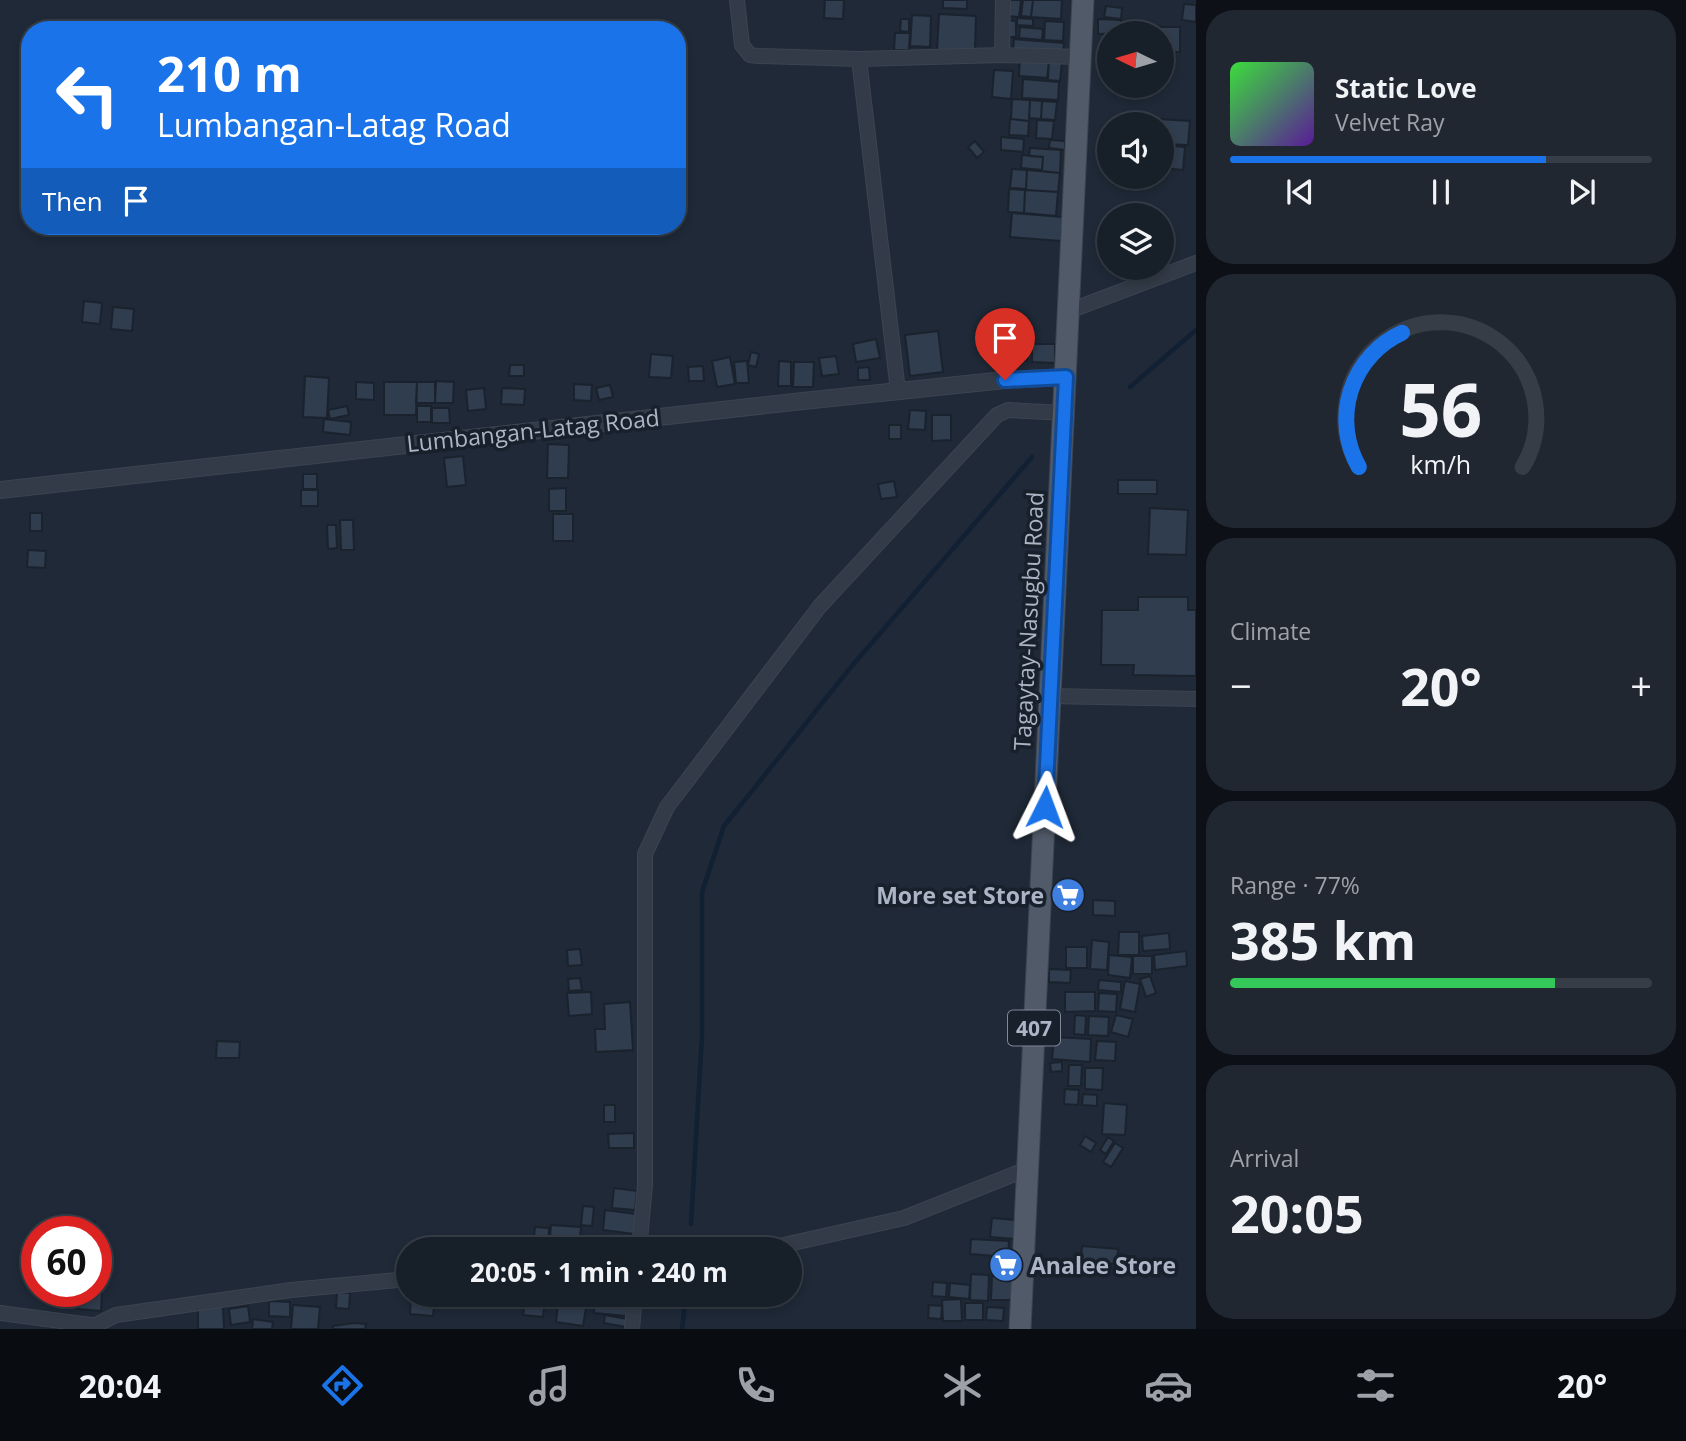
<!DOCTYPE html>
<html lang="en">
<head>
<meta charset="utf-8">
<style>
  body { margin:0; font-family:"Open Sans",sans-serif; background:#202731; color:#f1f3f6; height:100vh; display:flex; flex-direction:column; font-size:26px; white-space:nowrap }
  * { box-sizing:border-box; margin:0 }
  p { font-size:23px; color:#9ea2a8 }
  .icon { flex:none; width:38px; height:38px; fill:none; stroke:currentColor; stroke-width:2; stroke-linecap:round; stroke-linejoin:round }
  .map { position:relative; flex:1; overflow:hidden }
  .details { display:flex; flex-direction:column; gap:10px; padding:10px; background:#0d1117; width:490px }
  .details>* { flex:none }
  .guide { position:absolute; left:21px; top:21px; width:665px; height:214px; border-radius:28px; box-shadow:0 4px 10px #0003,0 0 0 2px #363d46; background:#1a73e8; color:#fff; overflow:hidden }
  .needle { width:46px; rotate:275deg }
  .buttons { position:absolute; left:1097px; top:21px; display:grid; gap:14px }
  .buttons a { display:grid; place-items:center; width:77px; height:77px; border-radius:50%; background:#171f29; box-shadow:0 4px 10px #0003,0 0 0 2px #363d46; font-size:35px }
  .speed { position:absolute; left:21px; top:1216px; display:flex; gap:14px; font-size:35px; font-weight:700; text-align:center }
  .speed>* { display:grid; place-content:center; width:91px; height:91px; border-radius:50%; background:#171f29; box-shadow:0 4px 10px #0003,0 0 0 2px #363d46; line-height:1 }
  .speed .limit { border:10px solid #d22; background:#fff; color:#111 }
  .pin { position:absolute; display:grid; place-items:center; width:60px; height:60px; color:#fff; margin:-72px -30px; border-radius:50% 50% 50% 0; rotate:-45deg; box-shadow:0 0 7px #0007 }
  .pin .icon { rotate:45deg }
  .me { position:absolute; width:77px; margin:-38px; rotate:3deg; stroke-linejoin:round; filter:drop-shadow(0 0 5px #0008) }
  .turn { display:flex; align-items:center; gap:24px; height:147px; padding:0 21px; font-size:32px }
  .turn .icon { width:91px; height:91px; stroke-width:2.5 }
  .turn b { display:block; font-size:49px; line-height:60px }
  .then { display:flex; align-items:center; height:66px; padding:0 21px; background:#0003; gap:14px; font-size:26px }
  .big { font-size:52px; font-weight:700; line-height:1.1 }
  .details .tile { flex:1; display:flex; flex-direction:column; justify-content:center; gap:10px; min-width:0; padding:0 24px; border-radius:28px; background:#202731 }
  .details .dial { align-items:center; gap:0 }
  .dial svg { height:182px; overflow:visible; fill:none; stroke:#363d46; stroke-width:7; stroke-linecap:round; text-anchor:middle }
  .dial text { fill:#f1f3f6; stroke:none }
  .song { display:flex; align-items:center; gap:21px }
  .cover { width:84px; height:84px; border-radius:10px; background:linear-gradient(135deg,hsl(120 70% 55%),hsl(270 70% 35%)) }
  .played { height:7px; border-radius:4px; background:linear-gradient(90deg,#1a73e8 75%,#363d46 75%) }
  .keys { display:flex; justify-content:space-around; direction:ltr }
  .heat { display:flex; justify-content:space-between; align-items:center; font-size:38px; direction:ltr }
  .charge { height:10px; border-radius:5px; background:linear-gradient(90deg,#34c759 77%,#363d46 0) }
  .trip { position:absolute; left:396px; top:1237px; width:406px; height:70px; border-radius:35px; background:#171f29; box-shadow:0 4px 10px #0003,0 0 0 2px #363d46; font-weight:700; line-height:70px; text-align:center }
  .tab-bar { display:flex; height:112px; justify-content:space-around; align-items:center; background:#090c10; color:#9ea2a8 }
  .tab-bar .icon { width:49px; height:49px }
  .tab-bar .on { color:#1a73e8 }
  .tab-bar b { font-size:32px; color:#f1f3f6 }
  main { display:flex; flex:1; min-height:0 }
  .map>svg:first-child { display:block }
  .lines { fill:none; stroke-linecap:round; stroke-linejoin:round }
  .stream { stroke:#122034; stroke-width:4.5 }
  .building { fill:#303d4e; stroke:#1a222e; stroke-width:2 }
  .minor-casing { stroke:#3c4451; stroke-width:16 }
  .tertiary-casing { stroke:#3c4451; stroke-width:18 }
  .primary-casing { stroke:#3c4451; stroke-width:23 }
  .minor { stroke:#323b47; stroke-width:14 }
  .tertiary { stroke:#323b47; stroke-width:16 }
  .primary { stroke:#505a68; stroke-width:21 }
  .route-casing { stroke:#114b97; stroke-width:18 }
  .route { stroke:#1a73e8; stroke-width:12 }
  .labels { text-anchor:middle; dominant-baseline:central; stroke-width:7; stroke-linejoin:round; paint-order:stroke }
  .shield { fill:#18202c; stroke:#808897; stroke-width:2 }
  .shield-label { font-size:21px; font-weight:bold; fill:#acb5c5 }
  .street-label { font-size:23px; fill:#acb5c5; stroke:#18202c }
  .poi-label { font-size:23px; font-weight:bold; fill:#acb5c5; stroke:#18202c; text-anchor:end }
</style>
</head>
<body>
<main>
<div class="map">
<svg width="1196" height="1329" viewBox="0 0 1196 1329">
  <rect width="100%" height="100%" fill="#1f2937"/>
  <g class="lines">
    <!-- stream -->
    <path class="stream" d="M1130 387 1196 330
      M691 1224 702 1035V892L724 826 851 667 1032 457
      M682 1329 686 1295"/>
  </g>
  <!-- building -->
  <path class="building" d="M825 0H844L843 19 824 18Z
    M943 0H967V9L943 8Z
    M1010 0H1021L1019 17 1008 16Z
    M1023 0H1033L1031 17 1021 16Z
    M1033 0H1062L1061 19 1031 17Z
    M1184 4 1196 5V22L1182 20Z
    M1106 6 1122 8 1121 19 1104 17Z
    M939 14 976 16 975 51 937 50Z
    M912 15 931 16 930 47 910 46Z
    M1017 18 1033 19V26L1017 25Z
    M901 19H909V32L900 31Z
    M1098 19 1121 20 1120 33 1098 34Z
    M1007 20 1016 21V37H1006Z
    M1045 21 1064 22 1063 41 1044 40Z
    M1020 27 1043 29 1042 40 1019 38Z
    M1145 27H1180V52H1162V33H1144Z
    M895 33H910L909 50H894Z
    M1014 39 1064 43 1063 53 1013 50Z
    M1100 47H1110V68L1099 67Z
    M1020 58 1049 60 1048 78 1019 76Z
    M1049 60 1062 62 1060 81 1047 80Z
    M994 70 1013 71 1011 99 992 97Z
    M1023 79 1059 82 1058 100 1022 98Z
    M1012 99 1030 100 1029 121 1011 119Z
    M1030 100 1042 101 1041 119 1029 118Z
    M1042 101 1057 102 1055 120 1041 119Z
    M1010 119 1029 121 1028 136 1009 135Z
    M1159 119 1190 121 1188 145 1162 144V124H1158Z
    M1037 120 1054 121 1052 139 1036 138Z
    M1001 137 1024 139 1023 152 1001 150Z
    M1050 140 1065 141V150L1049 148Z
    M975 141 984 152 977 158 968 147Z
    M1162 145 1185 147 1183 170 1162 168Z
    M1030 148 1061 150 1060 173 1042 171 1043 157 1029 156Z
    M1022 155 1043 157 1042 170 1021 168Z
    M1012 169 1027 170 1026 189 1010 188Z
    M1027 170 1060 173 1058 192 1026 190Z
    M1009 189 1025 190 1024 213 1008 212Z
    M1025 190 1058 192 1056 216 1024 213Z
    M1012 213 1063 217 1061 241 1010 237Z
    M84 301 102 303 100 324 82 322Z
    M113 307 134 309 132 331 111 329Z
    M938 331 943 372 910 376 905 335Z
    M876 339 880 358 856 362 853 344Z
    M1015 340H1027V361H1014Z
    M1032 344H1055V363L1032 362Z
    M1001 349H1013L1012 367H1000Z
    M751 352 759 354 756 367 748 365Z
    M651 354 673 356 671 378 649 377Z
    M836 356 839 374 822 376 819 358Z
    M730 357 735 384 717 387 712 361Z
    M747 361 749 383H736L734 362Z
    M779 361 791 362V386H778Z
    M794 362H814L813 387H793Z
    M510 365H524V376H509Z
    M703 366 704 381H689L688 367Z
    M869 367 870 380H858V368Z
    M305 376 329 378 327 418 303 417Z
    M436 381 454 382 453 403H435Z
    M356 382 374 383V400L356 399Z
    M384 382H417L416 415H384Z
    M417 382H435V403H416Z
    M574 384 592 385 591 401 574 400Z
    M610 385 613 397 599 400 596 388Z
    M484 388 486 409 468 411 466 390Z
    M502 388 525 389 524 405 501 404Z
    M347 406 349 415 330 419 328 410Z
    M417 406H431V422H417Z
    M432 408H449L450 423H432Z
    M910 410 926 411 925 430 908 429Z
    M932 415H951V440L932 441Z
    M324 419 351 422 350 435 323 432Z
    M889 425H901V439H889Z
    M548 444 569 445 568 478H547Z
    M463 456 466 485 447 487 444 458Z
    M303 474H317V489H303Z
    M1118 480H1157V494H1118Z
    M894 481 897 497 881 499 878 484Z
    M566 488V511H549V489Z
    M301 490H318V506H301Z
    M1150 508 1188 510 1186 555 1148 554Z
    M30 513H42V531H30Z
    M553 514H573V541H553Z
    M340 520H353L354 550H341Z
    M327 525H336L337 548 328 549Z
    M28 550 46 551 45 568 27 567Z
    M1138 597H1188V610H1196V676L1133 675 1134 665H1101L1102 610H1138Z
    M1061 880 1073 882 1072 892 1059 890Z
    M1093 900 1115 901V916L1093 915Z
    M1119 932H1139V955H1118Z
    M1169 933 1170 949 1143 951 1142 936Z
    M1092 940 1109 942 1107 970 1090 969Z
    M1066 947H1087V968H1066Z
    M580 949 582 965 568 966 567 950Z
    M1186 951 1187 966 1155 970 1154 955Z
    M1109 955 1132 957 1130 978 1108 975Z
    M1133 956H1152V974H1133Z
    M1049 969 1071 970 1070 983 1049 982Z
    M1150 976 1156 993 1146 997 1140 979Z
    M580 978 582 990 569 991 568 979Z
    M1099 980 1121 982V992L1098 990Z
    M1125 981 1140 984 1135 1012 1120 1009Z
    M591 992 592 1014 569 1016 567 993Z
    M1065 992H1095V1011L1065 1012Z
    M1099 993 1117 994 1116 1012 1098 1011Z
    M630 1002 633 1050 596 1052 595 1029H605L604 1004Z
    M1075 1015 1086 1016 1085 1035 1074 1034Z
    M1116 1015 1133 1019 1128 1037 1111 1032Z
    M1089 1016 1109 1017 1108 1036 1088 1035Z
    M1054 1037 1091 1039 1090 1062 1052 1059Z
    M217 1041 240 1042 239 1058H216Z
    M1097 1041 1116 1042 1115 1061 1095 1060Z
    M1062 1062V1071L1051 1072 1050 1063Z
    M1069 1065H1082L1081 1086H1068Z
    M1085 1068H1103L1102 1090 1085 1089Z
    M1065 1089 1079 1090 1078 1105 1064 1104Z
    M1083 1094 1097 1095V1106L1082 1105Z
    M1104 1103 1127 1105 1125 1135 1102 1134Z
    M604 1105H615V1122H604Z
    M634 1133V1148H609L608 1134Z
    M1085 1136 1096 1143 1091 1152 1080 1145Z
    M1108 1137 1114 1141 1106 1154 1100 1150Z
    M1115 1143 1123 1148 1111 1167 1103 1162Z
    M614 1188 637 1191 635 1210 612 1208Z
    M583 1206 594 1207 592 1226 581 1225Z
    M605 1210 636 1214 634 1234 603 1230Z
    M992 1218 1016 1220 1014 1239 990 1237Z
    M78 1220 95 1222 94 1232H77Z
    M551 1225 581 1227 579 1250 549 1248Z
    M535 1227 549 1228 548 1250 533 1248Z
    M971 1239 1009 1241 1008 1257 970 1254Z
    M1082 1246 1118 1249 1117 1264 1081 1262Z
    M971 1274 989 1275 988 1301 970 1300Z
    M992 1276H1012V1300H991Z
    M933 1282 947 1283 946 1297 932 1296Z
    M950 1283 970 1285 969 1299 949 1297Z
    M43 1292H69V1297L42 1295Z
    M79 1292 102 1293 101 1311 78 1309Z
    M337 1292 350 1293 349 1309 336 1308Z
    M411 1295H435L433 1316 410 1314Z
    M526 1295 545 1297 543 1317 523 1315Z
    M595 1295H628L626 1316 594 1313Z
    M961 1299 962 1321H943L942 1300Z
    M269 1301 290 1302V1317L269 1316Z
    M965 1303H983V1320H965Z
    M558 1304 586 1308 583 1326 556 1322Z
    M293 1305 320 1307 318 1329H291Z
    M929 1305 942 1306 941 1319 928 1318Z
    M223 1306 224 1329H198V1308Z
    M248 1306 250 1322 231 1325 229 1309Z
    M987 1307 1004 1308 1003 1321 986 1320Z
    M605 1315 627 1319 626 1327 604 1323Z
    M253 1319 273 1322 272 1329H252Z
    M354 1323 366 1324 365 1329H333V1326Z"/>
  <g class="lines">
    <!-- minor casing -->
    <g class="minor-casing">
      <path id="minor" d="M737 0 742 45 750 55 758 56 859 59 1002 55 1080 57
        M1002 55 1003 0
        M859 59 898 391
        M1069 311 1196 263
        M1050 696 1196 699
        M639 1250 645 1185V854L667 807 820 606 997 415 1008 410 1065 413
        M762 1250 904 1218 1027 1169
        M0 1313 98 1326
        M88 1329 116 1315 291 1290 408 1279
        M632 1329 635 1295"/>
    </g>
    <!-- tertiary casing -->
    <g class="tertiary-casing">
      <path id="tertiary" d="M0 490 803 401 1005 380 1066 377"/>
    </g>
    <!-- primary casing -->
    <g class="primary-casing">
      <path id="primary" d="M1020 1329 1083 0"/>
    </g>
    <!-- minor -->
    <use href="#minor" class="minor"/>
    <!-- tertiary -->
    <use href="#tertiary" class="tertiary"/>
    <!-- primary -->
    <use href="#primary" class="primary"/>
  </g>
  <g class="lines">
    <!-- route casing -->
    <g class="route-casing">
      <path id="route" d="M1005 380 1066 377 1045 807"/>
    </g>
    <!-- route -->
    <use href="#route" class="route"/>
  </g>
  <!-- icons -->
  <defs>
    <g id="supermarket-disc" transform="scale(1.75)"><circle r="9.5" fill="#3f7fe0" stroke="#18202c"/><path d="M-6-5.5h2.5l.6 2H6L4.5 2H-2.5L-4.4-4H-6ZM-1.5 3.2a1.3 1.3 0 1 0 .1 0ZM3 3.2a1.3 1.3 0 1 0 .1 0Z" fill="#fff"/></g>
  </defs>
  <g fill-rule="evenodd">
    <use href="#supermarket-disc" x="1068" y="895"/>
    <use href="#supermarket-disc" x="1006" y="1265"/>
  </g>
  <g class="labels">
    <!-- shield labels -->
    <rect class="shield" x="1008" y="1010.5" width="52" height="35" rx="5"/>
    <g class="shield-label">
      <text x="1034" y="1028">407</text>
    </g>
    <!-- street labels -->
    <g class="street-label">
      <text transform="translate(533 430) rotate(-6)">Lumbangan-Latag Road</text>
      <text transform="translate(1028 621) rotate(-87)">Tagaytay-Nasugbu Road</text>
    </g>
    <!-- poi labels -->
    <g class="poi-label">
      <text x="1044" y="895">More set Store</text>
      <text x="1030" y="1265" text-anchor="start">Analee Store</text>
    </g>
  </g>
</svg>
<div class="buttons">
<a><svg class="needle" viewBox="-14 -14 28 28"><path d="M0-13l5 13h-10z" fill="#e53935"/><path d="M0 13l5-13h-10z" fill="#9ea2a8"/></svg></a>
<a><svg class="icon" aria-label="sound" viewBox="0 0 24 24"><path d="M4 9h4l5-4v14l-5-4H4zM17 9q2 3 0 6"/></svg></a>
<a><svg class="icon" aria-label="layers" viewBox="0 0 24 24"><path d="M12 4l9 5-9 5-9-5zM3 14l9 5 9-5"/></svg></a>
</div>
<div class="speed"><div class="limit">60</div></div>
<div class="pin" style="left:1005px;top:380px;background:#d93025"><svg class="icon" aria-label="arrive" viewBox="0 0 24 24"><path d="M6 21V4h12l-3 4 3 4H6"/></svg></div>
<svg class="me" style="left:1045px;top:807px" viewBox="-20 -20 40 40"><path d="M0-17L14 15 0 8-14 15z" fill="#1a73e8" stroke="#fff" stroke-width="4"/></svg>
<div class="trip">20:05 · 1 min · 240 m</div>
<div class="guide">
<div class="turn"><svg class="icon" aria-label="left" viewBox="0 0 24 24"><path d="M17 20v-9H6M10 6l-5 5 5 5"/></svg><div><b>210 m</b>Lumbangan-Latag Road</div></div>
<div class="then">Then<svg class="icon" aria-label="arrive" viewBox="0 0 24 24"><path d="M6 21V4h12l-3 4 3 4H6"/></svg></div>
</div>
</div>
<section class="details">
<div class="tile">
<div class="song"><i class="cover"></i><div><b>Static Love</b><p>Velvet Ray</p></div></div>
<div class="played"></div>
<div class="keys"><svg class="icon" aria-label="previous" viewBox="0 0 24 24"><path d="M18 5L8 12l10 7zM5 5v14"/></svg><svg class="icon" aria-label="pause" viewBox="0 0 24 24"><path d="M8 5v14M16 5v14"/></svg><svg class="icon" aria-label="next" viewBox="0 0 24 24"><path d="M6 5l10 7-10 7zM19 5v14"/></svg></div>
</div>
<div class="tile dial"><svg viewBox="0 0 100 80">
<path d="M14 69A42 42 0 1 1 86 69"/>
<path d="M14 69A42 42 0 0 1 33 10" stroke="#1a73e8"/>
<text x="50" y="56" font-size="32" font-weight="700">56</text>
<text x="50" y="72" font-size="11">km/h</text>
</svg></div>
<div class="tile"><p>Climate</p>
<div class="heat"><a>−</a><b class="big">20°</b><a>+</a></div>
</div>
<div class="tile"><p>Range · 77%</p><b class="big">385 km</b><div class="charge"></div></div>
<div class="tile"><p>Arrival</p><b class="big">20:05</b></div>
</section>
</main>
<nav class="tab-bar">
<b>20:04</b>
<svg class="icon on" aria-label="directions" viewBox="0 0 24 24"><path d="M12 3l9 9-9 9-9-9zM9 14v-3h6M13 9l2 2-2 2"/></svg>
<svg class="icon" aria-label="music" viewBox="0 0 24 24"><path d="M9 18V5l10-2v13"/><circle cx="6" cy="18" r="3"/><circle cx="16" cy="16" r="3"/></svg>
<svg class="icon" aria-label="phone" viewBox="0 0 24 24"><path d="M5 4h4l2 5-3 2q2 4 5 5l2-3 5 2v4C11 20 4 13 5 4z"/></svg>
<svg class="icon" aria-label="climate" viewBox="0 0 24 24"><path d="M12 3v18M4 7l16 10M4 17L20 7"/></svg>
<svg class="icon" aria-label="car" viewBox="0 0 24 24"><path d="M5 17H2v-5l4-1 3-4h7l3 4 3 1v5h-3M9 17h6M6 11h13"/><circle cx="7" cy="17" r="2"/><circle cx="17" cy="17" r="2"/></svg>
<svg class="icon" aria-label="filters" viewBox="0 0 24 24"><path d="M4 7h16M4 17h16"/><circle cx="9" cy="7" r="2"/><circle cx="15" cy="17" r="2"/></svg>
<b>20°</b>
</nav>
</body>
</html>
